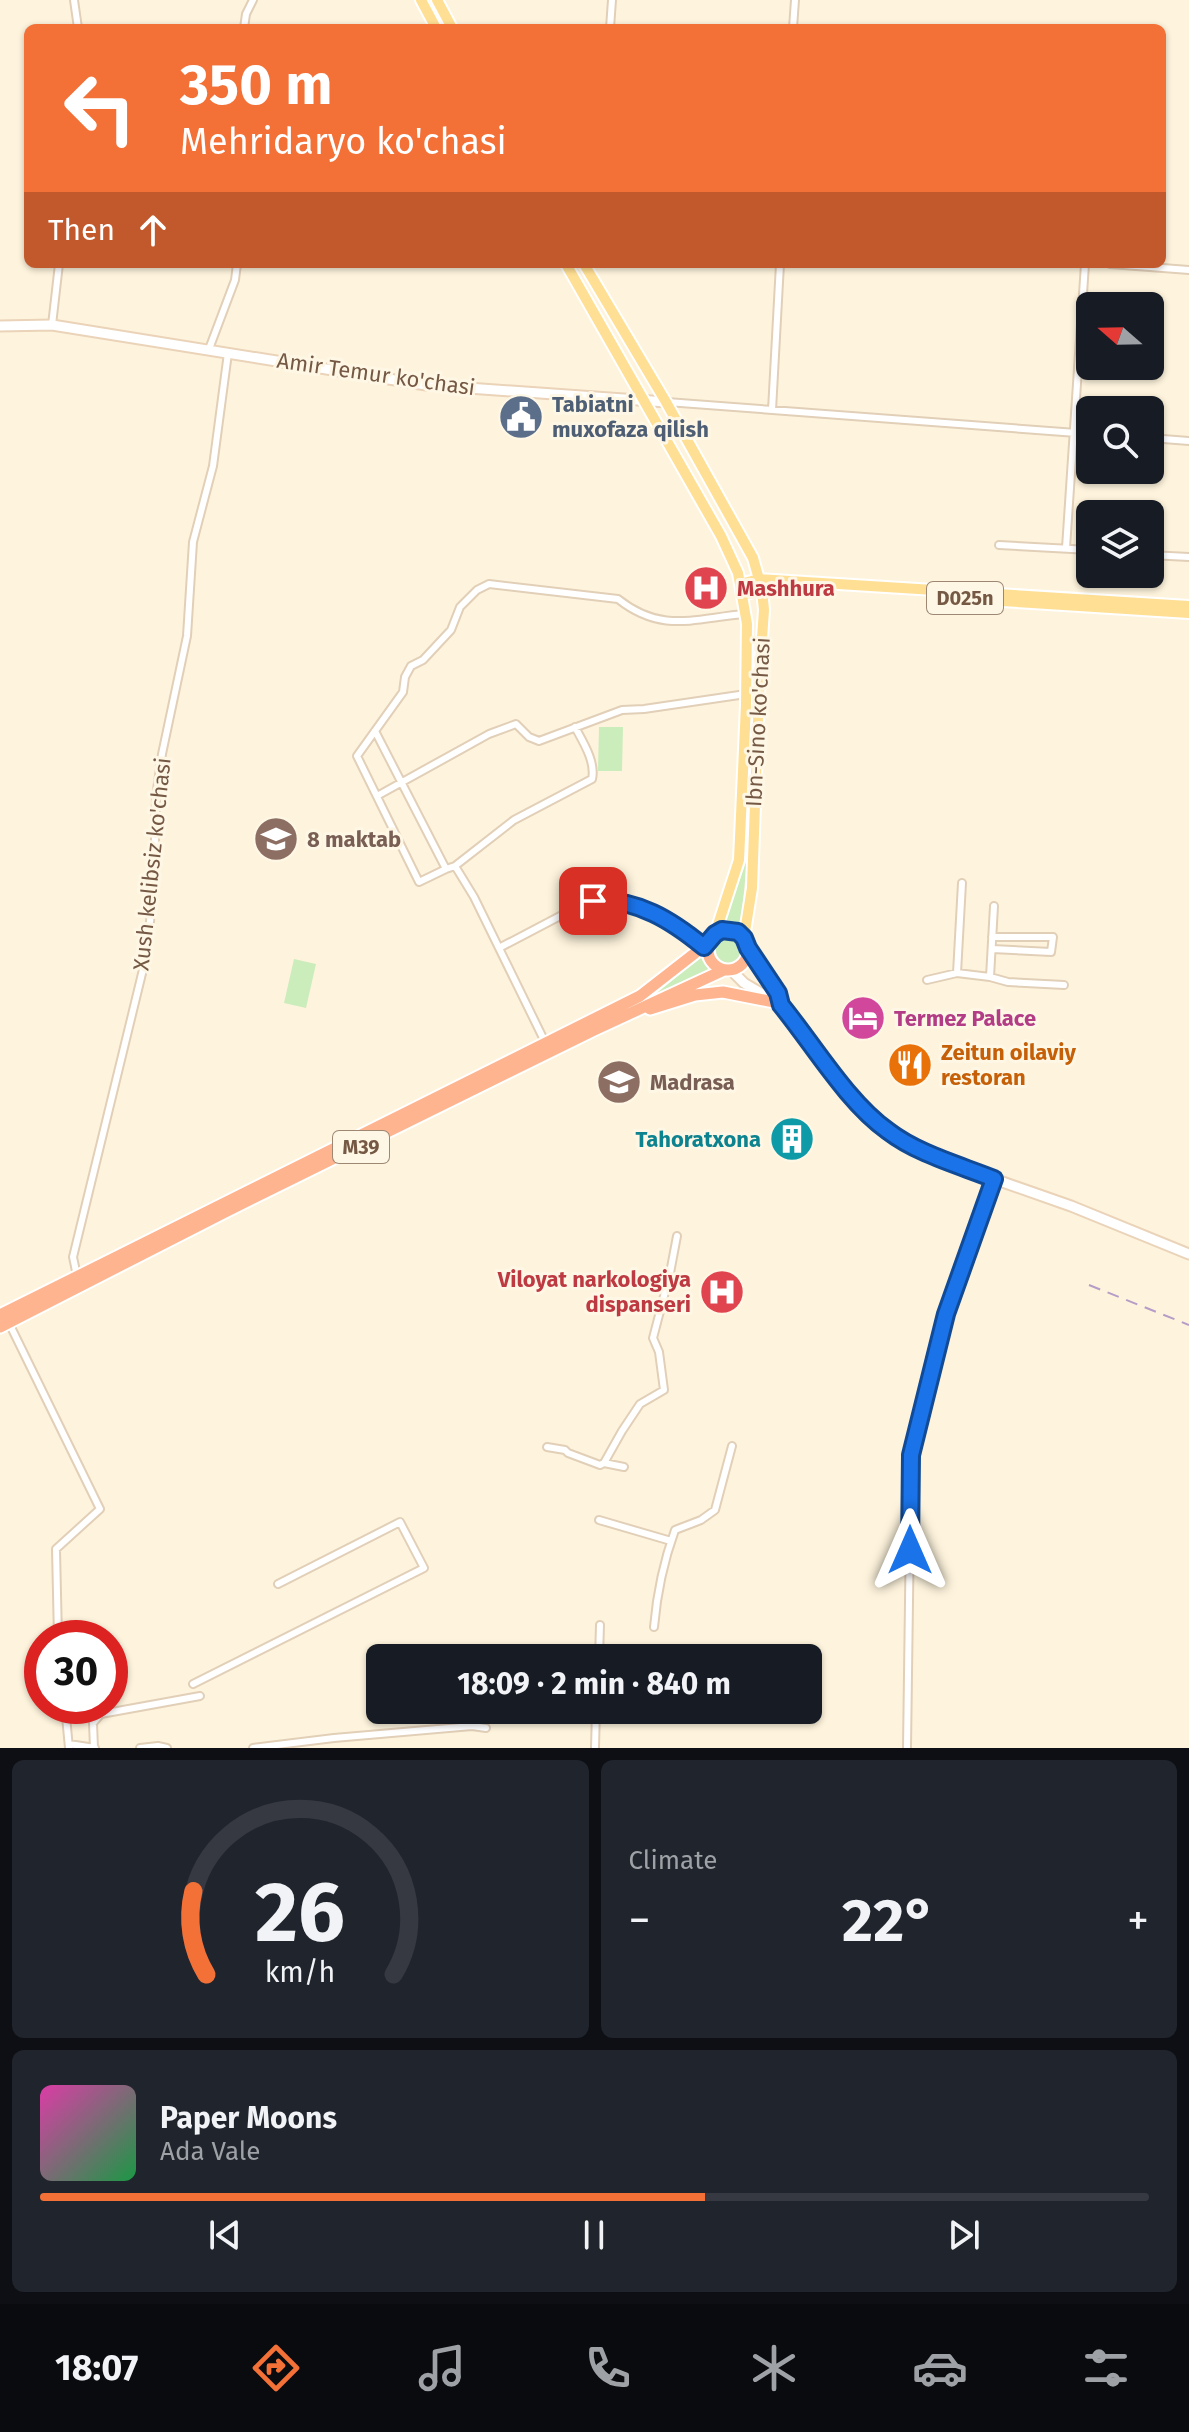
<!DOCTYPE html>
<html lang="en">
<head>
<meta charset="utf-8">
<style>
  body { margin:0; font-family:"Fira Sans",sans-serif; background:#20242c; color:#f1f3f6; height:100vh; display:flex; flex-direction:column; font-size:30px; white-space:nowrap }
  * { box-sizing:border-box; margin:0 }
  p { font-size:26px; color:#9ea1a6 }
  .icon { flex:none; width:44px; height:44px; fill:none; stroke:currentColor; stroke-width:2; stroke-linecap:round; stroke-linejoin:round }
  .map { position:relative; height:1748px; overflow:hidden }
  .drawer { display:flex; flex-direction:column; gap:12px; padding:12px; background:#0d0f14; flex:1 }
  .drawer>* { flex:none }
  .banner { position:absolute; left:24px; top:24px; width:1142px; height:244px; border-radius:12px; box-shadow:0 2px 6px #0004; background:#f37037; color:#fff; overflow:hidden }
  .needle { width:52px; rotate:290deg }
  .buttons { position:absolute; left:1076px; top:292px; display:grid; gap:16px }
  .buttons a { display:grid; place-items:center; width:88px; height:88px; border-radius:12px; background:#171b24; box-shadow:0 2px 6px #0004; font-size:40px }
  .speed { position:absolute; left:24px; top:1620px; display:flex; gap:16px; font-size:40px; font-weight:700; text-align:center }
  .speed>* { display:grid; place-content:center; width:104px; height:104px; border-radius:50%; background:#171b24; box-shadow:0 2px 6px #0004; line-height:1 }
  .speed .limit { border:12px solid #d22; background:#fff; color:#111 }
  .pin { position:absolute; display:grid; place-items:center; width:68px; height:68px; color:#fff; margin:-34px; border-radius:16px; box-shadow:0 4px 12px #0006 }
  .me { position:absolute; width:88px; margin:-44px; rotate:0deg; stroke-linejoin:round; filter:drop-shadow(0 0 6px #0008) }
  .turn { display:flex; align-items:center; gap:28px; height:168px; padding:0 24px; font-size:36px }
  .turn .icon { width:104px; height:104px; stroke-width:2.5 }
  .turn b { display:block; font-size:56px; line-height:68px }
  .then { display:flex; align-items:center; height:76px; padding:0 24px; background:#0003; gap:16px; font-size:30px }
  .big { font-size:60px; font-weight:700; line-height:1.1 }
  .drawer .widget { flex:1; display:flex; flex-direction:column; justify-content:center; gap:12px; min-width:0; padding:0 28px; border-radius:12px; background:#20242c }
  .drawer .dial { align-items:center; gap:0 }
  .dial svg { height:208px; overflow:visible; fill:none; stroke:#363941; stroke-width:7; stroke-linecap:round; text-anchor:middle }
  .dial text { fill:#f1f3f6; stroke:none }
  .song { display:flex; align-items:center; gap:24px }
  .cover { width:96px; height:96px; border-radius:12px; background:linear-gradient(135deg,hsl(320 70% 55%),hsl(140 70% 35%)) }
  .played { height:8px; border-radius:4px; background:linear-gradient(90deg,#f37037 60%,#363941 60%) }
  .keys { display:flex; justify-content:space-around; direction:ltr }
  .heat { display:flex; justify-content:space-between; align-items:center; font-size:44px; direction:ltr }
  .drawer .tiles { flex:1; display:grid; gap:12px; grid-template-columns:1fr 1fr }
  .widget:last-child { grid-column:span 2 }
  .trip { position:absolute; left:366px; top:1644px; width:456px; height:80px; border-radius:12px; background:#171b24; box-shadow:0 2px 6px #0004; font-weight:700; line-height:80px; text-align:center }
  .menu { display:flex; height:128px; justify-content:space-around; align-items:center; background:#090b0e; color:#9ea1a6 }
  .menu .icon { width:56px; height:56px }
  .menu .active { color:#f37037 }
  .menu b { font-size:36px; color:#f1f3f6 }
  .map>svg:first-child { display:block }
  .green { fill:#cbecbb }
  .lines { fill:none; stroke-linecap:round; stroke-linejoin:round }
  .street-casing { stroke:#e2cfb8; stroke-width:10 }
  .secondary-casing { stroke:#ead3b8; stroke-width:13 }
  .primary-casing { stroke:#fff; stroke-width:14 }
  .highway-casing { stroke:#fff; stroke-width:15 }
  .street { stroke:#fff; stroke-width:6 }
  .secondary { stroke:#fff; stroke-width:9 }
  .primary { stroke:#ffdf93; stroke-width:10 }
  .highway { stroke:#feb48e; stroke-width:11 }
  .rail { stroke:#b69cc7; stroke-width:2; stroke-dasharray:12 8; stroke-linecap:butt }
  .route-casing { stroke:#114b97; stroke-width:20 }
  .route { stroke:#1a73e8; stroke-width:14 }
  .labels { text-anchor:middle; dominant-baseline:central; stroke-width:6; stroke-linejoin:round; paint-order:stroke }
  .shield { fill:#fff7e5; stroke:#9e8874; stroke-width:2 }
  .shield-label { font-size:20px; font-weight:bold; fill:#755944 }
  .street-label { font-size:22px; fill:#755944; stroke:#fff7e5 }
  .service-label { font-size:22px; font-weight:bold; fill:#4e5e75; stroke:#fff7e5; text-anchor:start }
  .health-label { font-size:22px; font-weight:bold; fill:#be3a42; stroke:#fff7e5; text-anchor:start }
  .education-label { font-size:22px; font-weight:bold; fill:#785e54; stroke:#fff7e5; text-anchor:start }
  .hotel-label { font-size:22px; font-weight:bold; fill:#b23c85; stroke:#fff7e5; text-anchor:start }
  .food-label { font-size:22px; font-weight:bold; fill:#c56008; stroke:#fff7e5; text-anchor:start }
  .culture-label { font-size:22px; font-weight:bold; fill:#0d838f; stroke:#fff7e5; text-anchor:end }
</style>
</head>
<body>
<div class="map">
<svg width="1189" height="1748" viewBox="0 0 1189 1748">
  <rect width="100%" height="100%" fill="#fef4dd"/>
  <!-- green -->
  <path class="green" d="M599 727H623L622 771H598Z
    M747 859 741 923 726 920Z
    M716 950a13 13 0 1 1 26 0a13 13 0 1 1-26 0Z
    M700 957 710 971 657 993Z
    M294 959 316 964 306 1008 284 1003Z"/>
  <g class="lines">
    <!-- street casing -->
    <g class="street-casing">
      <path id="street" d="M74 0 78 28
        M244 28 246 14 253 0
        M610 28 612 0
        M793 28 795 0
        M1110 264 1189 270
        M52 325 59 264
        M209 349 235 280 237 264
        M667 402 1090 434
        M772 410 780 264
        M1150 438 1189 441
        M999 545 1090 550
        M1066 548 1085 264
        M1150 555 1189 557
        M375 731 446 869 455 866 474 897 545 1042
        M377 796 489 734 516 724 529 737 539 741 622 710 644 709 746 694
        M455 866 514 820 592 779C596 762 583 742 575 727
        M446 869 419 882 357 756 403 692 405 677 411 666 423 660 451 630 460 607 477 590 489 584 618 599C662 634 695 618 745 614
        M499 948 583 904 608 901 655 912 704 947
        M992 949 1051 952 1053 937H992
        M957 973 962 883
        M990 977 1008 982 1064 985
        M927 980 957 973 990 977 994 906
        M77 1276 73 1257 147 953 154 879 156 797 162 754 187 636 193 542 213 466 228 353
        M9 1323 100 1509 56 1549 58 1638
        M547 1447 565 1450 568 1453 600 1465 604 1463 622 1431 640 1404 664 1390 659 1352 653 1338 670 1273 677 1236
        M604 1463 624 1467
        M599 1520 671 1541
        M654 1627C657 1592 663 1563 675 1530L701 1520 715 1510 732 1446
        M599 1658 600 1625
        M193 1684 424 1568 400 1522 278 1584
        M65 1706 69 1748
        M69 1744 95 1748
        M94 1748 93 1723 101 1714 200 1696
        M140 1748 158 1746 167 1748
        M253 1748 334 1738 472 1726 486 1728
        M595 1748 596 1710
        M907 1748 911 1455 946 1314 994 1179"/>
    </g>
    <!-- secondary casing -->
    <g class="secondary-casing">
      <path id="secondary" d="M0 326 52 325 426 385 666 402
        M748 948 778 993 781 1005
        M731 970 744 983 781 1005 859 1103 894 1135 912 1145 994 1179 1071 1206 1189 1254"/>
    </g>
    <!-- primary casing -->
    <g class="primary-casing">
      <path id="primary" d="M421 0 436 28
        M437 0 452 28
        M566 264 721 536 738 573 747 624 746 705 739 860 715 934
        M584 264 666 402 753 558 762 590 764 610 760 667 752 888 744 938
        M740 584 759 579 1189 606
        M742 595 762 590 803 587
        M939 597 1189 613"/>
    </g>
    <!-- highway casing -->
    <g class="highway-casing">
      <path id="highway" d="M708 950a20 20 0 1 1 40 0a20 20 0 1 1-40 0Z
        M650 1009 695 995 723 992 779 1003
        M0 1315 640 996 708 943
        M0 1327 225 1212 592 1031 724 970"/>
    </g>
    <!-- street -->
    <use href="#street" class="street"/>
    <!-- secondary -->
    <use href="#secondary" class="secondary"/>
    <!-- primary -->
    <use href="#primary" class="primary"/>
    <!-- highway -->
    <use href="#highway" class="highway"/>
    <!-- rail -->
    <path class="rail" d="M1089 1285 1189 1325"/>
  </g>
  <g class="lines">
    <!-- route casing -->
    <g class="route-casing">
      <path id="route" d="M593 901C638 899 671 920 704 947L715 934 722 930 738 932 744 938 748 948 778 993 781 1005C813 1044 847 1102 888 1131 918 1154 959 1165 994 1179L946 1314 911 1455 910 1550"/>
    </g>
    <!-- route -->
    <use href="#route" class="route"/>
  </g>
  <!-- icons -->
  <defs>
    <g id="civic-disc" transform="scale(2.3)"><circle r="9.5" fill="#5c6f8a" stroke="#fff7e5"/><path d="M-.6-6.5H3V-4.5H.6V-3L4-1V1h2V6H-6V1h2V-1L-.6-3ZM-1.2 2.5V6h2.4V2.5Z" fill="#fff"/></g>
    <g id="hospital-disc" transform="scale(2.3)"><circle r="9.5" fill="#e0444e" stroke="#fff7e5"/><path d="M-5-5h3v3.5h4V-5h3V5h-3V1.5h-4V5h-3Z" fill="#fff"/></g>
    <g id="school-disc" transform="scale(2.3)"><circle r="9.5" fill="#8d6e63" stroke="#fff7e5"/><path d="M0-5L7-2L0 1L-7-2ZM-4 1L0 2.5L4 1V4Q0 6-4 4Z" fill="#fff"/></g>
    <g id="hotel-disc" transform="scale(2.3)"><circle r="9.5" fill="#d1479c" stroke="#fff7e5"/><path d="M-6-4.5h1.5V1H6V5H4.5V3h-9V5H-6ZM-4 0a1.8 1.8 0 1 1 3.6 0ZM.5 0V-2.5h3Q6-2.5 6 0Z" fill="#fff"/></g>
    <g id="restaurant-disc" transform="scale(2.3)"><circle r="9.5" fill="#e8710a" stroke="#fff7e5"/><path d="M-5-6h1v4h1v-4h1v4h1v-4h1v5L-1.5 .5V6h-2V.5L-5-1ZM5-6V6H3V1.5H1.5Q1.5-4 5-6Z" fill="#fff"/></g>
    <g id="university-disc" transform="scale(2.3)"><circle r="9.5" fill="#8d6e63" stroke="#fff7e5"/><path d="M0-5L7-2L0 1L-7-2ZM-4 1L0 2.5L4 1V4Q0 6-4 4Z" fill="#fff"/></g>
    <g id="building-disc" transform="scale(2.3)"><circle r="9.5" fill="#0f9aa8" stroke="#fff7e5"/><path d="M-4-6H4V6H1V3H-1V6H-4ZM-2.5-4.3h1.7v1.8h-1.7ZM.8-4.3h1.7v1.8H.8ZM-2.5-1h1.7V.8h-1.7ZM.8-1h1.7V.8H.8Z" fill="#fff"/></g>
  </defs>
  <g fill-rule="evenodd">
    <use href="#civic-disc" x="521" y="417"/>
    <use href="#hospital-disc" x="706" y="588"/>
    <use href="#school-disc" x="276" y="839"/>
    <use href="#hotel-disc" x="863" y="1018"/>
    <use href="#restaurant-disc" x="910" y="1065"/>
    <use href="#university-disc" x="619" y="1082"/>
    <use href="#building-disc" x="792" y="1139"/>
    <use href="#hospital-disc" x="722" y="1292"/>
  </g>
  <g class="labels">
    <!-- shield labels -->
    <g class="shield">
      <rect x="927" y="582" width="76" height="32" rx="6"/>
      <rect x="333" y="1131" width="56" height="32" rx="6"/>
    </g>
    <g class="shield-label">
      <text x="965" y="598">D025n</text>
      <text x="361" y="1147">M39</text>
    </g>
    <!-- street labels -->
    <g class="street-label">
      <text transform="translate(376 374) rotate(8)">Amir Temur ko'chasi</text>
      <text transform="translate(758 722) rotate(-87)">Ibn-Sino ko'chasi</text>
      <text transform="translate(152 864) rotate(-84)">Xush kelibsiz ko'chasi</text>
    </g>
    <!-- service labels -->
    <g class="service-label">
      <text x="552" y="404">Tabiatni<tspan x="552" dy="25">muxofaza qilish</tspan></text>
    </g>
    <!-- health labels -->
    <g class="health-label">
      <text x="737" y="588">Mashhura</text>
      <text x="691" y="1279" text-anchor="end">Viloyat narkologiya<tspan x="691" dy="25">dispanseri</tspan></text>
    </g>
    <!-- education labels -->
    <g class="education-label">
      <text x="307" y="839">8 maktab</text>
      <text x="650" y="1082">Madrasa</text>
    </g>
    <!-- hotel labels -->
    <g class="hotel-label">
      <text x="894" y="1018">Termez Palace</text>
    </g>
    <!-- food labels -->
    <g class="food-label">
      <text x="941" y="1052">Zeitun oilaviy<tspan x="941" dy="25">restoran</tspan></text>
    </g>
    <!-- culture labels -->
    <g class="culture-label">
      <text x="761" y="1139">Tahoratxona</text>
    </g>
  </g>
</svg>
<div class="buttons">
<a><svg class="needle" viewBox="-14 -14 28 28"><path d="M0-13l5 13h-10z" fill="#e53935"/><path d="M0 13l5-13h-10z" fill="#9ea1a6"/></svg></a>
<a><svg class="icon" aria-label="search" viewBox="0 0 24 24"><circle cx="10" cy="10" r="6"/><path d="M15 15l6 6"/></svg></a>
<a><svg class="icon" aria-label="layers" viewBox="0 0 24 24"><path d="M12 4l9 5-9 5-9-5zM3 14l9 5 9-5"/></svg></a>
</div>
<div class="speed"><div class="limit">30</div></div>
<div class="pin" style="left:593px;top:901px;background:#d93025"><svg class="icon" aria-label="arrive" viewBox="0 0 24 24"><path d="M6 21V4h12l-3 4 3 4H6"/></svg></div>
<svg class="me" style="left:910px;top:1550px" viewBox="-20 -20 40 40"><path d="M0-17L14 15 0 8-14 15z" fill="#1a73e8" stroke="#fff" stroke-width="4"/></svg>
<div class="trip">18:09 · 2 min · 840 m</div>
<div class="banner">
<div class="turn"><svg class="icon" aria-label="left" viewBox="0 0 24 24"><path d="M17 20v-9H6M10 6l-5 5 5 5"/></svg><div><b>350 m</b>Мehridaryo ko'chasi</div></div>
<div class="then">Then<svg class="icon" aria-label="ahead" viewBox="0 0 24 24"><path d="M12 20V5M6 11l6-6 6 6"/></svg></div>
</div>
</div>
<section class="drawer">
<div class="tiles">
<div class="widget dial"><svg viewBox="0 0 100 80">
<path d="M14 69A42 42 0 1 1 86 69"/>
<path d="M14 69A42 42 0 0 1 9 37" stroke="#f37037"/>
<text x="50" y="56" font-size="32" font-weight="700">26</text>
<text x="50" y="72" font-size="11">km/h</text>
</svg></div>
<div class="widget"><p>Climate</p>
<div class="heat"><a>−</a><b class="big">22°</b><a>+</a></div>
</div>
<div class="widget">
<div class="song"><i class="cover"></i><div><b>Paper Moons</b><p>Ada Vale</p></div></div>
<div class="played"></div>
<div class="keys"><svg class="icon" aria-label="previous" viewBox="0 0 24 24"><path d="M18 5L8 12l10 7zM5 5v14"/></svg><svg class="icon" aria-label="pause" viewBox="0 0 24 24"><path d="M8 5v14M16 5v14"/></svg><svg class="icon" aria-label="next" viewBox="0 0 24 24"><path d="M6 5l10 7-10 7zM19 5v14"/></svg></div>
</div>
</div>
</section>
<nav class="menu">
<b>18:07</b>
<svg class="icon active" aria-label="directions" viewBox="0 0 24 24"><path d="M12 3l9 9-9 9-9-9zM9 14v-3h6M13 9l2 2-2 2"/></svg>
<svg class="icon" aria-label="music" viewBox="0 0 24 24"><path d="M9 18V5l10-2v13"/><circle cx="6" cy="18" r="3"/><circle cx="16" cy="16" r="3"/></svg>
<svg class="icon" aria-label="phone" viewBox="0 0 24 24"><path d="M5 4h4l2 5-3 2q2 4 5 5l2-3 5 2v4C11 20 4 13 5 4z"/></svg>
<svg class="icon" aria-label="climate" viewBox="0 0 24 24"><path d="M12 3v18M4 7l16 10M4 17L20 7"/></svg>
<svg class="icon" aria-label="car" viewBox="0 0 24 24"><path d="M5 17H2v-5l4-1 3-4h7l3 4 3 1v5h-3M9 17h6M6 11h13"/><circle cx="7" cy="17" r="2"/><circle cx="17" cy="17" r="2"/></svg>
<svg class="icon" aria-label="filters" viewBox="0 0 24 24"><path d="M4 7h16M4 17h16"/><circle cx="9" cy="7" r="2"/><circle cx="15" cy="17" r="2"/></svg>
</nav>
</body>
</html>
